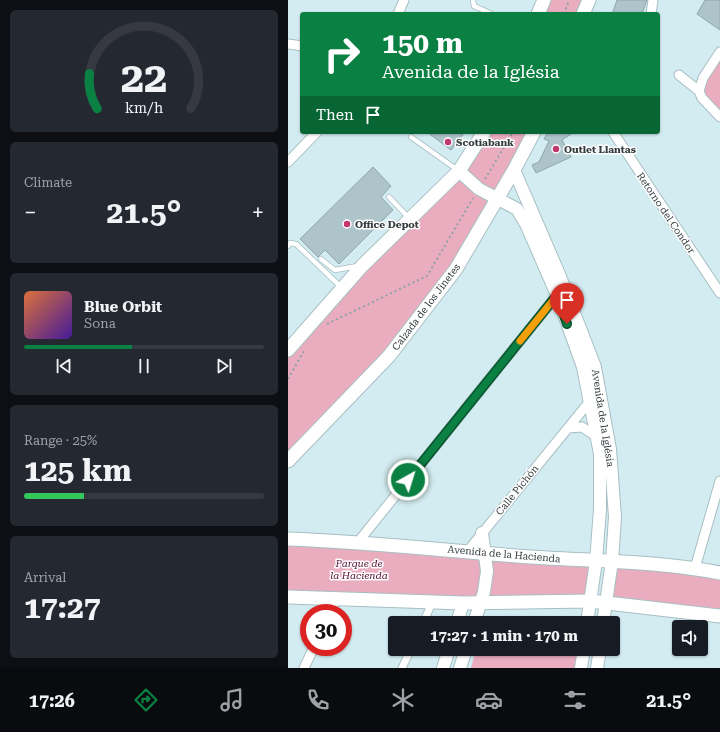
<!DOCTYPE html>
<html lang="en">
<head>
<meta charset="utf-8">
<style>
  body { margin:0; font-family:"Roboto Serif",serif; background:#242831; color:#f1f3f6; height:100vh; display:flex; flex-direction:column; font-size:15px; white-space:nowrap }
  * { box-sizing:border-box; margin:0 }
  p { font-size:13px; color:#9ea1a6 }
  .icon { flex:none; width:22px; height:22px; fill:none; stroke:currentColor; stroke-width:2; stroke-linecap:round; stroke-linejoin:round }
  .map { position:relative; flex:1; overflow:hidden }
  .side { display:flex; flex-direction:column; gap:10px; padding:10px; background:#0d0f14; width:288px }
  .side>* { flex:none }
  .hud { position:absolute; left:12px; top:12px; width:360px; height:122px; border-radius:4px; box-shadow:0 1px 3px #0004; background:#0b8043; color:#fff; overflow:hidden }
  .fabs { position:absolute; left:384px; top:620px; display:grid; gap:8px }
  .fabs a { display:grid; place-items:center; width:36px; height:36px; border-radius:4px; background:#171b24; box-shadow:0 1px 3px #0004; font-size:20px }
  .speed { position:absolute; left:12px; top:604px; display:flex; gap:8px; font-size:20px; font-weight:700; text-align:center }
  .speed>* { display:grid; place-content:center; width:52px; height:52px; border-radius:50%; background:#171b24; box-shadow:0 1px 3px #0004; line-height:1 }
  .speed .limit { border:6px solid #d22; background:#fff; color:#111 }
  .pin { position:absolute; display:grid; place-items:center; width:34px; height:34px; color:#fff; margin:-41px -17px; border-radius:50% 50% 50% 0; rotate:-45deg; box-shadow:0 0 4px #0007 }
  .pin .icon { rotate:45deg }
  .me { position:absolute; width:44px; margin:-22px; rotate:39deg; stroke-linejoin:round; filter:drop-shadow(0 0 3px #0008) }
  .turn { display:flex; align-items:center; gap:14px; height:84px; padding:0 16px; font-size:18px }
  .turn .icon { width:52px; height:52px; stroke-width:2.5 }
  .turn b { display:block; font-size:28px; line-height:34px }
  .then { display:flex; align-items:center; height:38px; padding:0 16px; background:#0003; gap:8px; font-size:15px }
  .big { font-size:30px; font-weight:700; line-height:1.1 }
  .side .widget { flex:1; display:flex; flex-direction:column; justify-content:center; gap:6px; min-width:0; padding:0 14px; border-radius:6px; background:#242831 }
  .side .dial { align-items:center; gap:0 }
  .dial svg { height:104px; overflow:visible; fill:none; stroke:#363941; stroke-width:7; stroke-linecap:round; text-anchor:middle }
  .dial text { fill:#f1f3f6; stroke:none }
  .song { display:flex; align-items:center; gap:12px }
  .cover { width:48px; height:48px; border-radius:6px; background:linear-gradient(135deg,hsl(20 70% 55%),hsl(260 70% 35%)) }
  .played { height:4px; border-radius:2px; background:linear-gradient(90deg,#0b8043 45%,#363941 45%) }
  .keys { display:flex; justify-content:space-around; direction:ltr }
  .heat { display:flex; justify-content:space-between; align-items:center; font-size:22px; direction:ltr }
  .charge { height:6px; border-radius:3px; background:linear-gradient(90deg,#34c759 25%,#363941 0) }
  .trip { position:absolute; left:100px; top:616px; width:232px; height:40px; border-radius:4px; background:#171b24; box-shadow:0 1px 3px #0004; font-weight:700; line-height:40px; text-align:center }
  .tab-bar { display:flex; height:64px; justify-content:space-around; align-items:center; background:#090b0e; color:#9ea1a6 }
  .tab-bar .icon { width:28px; height:28px }
  .tab-bar .selected { color:#0b8043 }
  .tab-bar b { font-size:18px; color:#f1f3f6 }
  main { display:flex; flex:1; min-height:0 }
  .map>svg:first-child { display:block }
  .green { fill:#eaadc0 }
  .building { fill:#adc5ca; stroke:#90a7ab }
  .lines { fill:none; stroke-linecap:round; stroke-linejoin:round }
  .service-casing { stroke:#a7bfc3; stroke-width:6 }
  .pedestrian-casing { stroke:#a7bfc3; stroke-width:9 }
  .minor-casing { stroke:#a7bfc3; stroke-width:11 }
  .tertiary-casing { stroke:#a7bfc3; stroke-width:14 }
  .secondary-casing { stroke:#a7bfc3; stroke-width:15 }
  .path { stroke:#8fa1a5; stroke-width:2; stroke-dasharray:2 3; stroke-linecap:butt }
  .service { stroke:#fff; stroke-width:4.5 }
  .pedestrian { stroke:#fff; stroke-width:7 }
  .minor { stroke:#fff; stroke-width:9 }
  .tertiary { stroke:#fff; stroke-width:12 }
  .secondary { stroke:#fff; stroke-width:13 }
  .route-casing { stroke:#07532c; stroke-width:10 }
  .route { stroke:#0b8043; stroke-width:7 }
  .slow { stroke:#f59e0b; stroke-width:7 }
  .poi-dot { fill:#c03771; stroke:#fff; stroke-width:1.5 }
  .labels { text-anchor:middle; dominant-baseline:central; stroke-width:3; stroke-linejoin:round; paint-order:stroke }
  .poi-label { font-size:10px; font-weight:bold; fill:#313a3c; stroke:#fff; text-anchor:start }
  .street-label { font-size:10px; fill:#313a3c; stroke:#fff }
  .park-label { font-size:10px; font-style:italic; fill:#530b2c; stroke:#fff }
</style>
</head>
<body>
<main>
<section class="side">
<div class="widget dial"><svg viewBox="0 0 100 80">
<path d="M14 69A42 42 0 1 1 86 69"/>
<path d="M14 69A42 42 0 0 1 8 42" stroke="#0b8043"/>
<text x="50" y="56" font-size="32" font-weight="700">22</text>
<text x="50" y="72" font-size="11">km/h</text>
</svg></div>
<div class="widget"><p>Climate</p>
<div class="heat"><a>−</a><b class="big">21.5°</b><a>+</a></div>
</div>
<div class="widget">
<div class="song"><i class="cover"></i><div><b>Blue Orbit</b><p>Sona</p></div></div>
<div class="played"></div>
<div class="keys"><svg class="icon" aria-label="previous" viewBox="0 0 24 24"><path d="M18 5L8 12l10 7zM5 5v14"/></svg><svg class="icon" aria-label="pause" viewBox="0 0 24 24"><path d="M8 5v14M16 5v14"/></svg><svg class="icon" aria-label="next" viewBox="0 0 24 24"><path d="M6 5l10 7-10 7zM19 5v14"/></svg></div>
</div>
<div class="widget"><p>Range · 25%</p><b class="big">125 km</b><div class="charge"></div></div>
<div class="widget"><p>Arrival</p><b class="big">17:27</b></div>
</section>
<div class="map">
<svg width="432" height="668" viewBox="0 0 432 668">
  <rect width="100%" height="100%" fill="#d3ecf1"/>
  <!-- green -->
  <path class="green" d="M257 0H299L294 14H251Z
    M432 53V115L415 97 416 79Z
    M197 132H245L168 269 18 449 0 468V353Z
    M0 542 196 556 191 601 0 591Z
    M200 556 306 563 301 599 193 602Z
    M326 563 432 574V609L322 600Z
    M188 649H280L289 651 287 668H183Z"/>
  <!-- building -->
  <path class="building" d="M329 0H359L354 14H324Z
    M417 0H432V30L409 14Z
    M139 132H177L163 150Z
    M260 132H286L274 140 283 157 248 173 244 165 251 162 261 141 256 139Z
    M85 167 103 186 93 197 105 210 51 264 37 250 30 257 12 239Z"/>
  <g class="lines">
    <!-- service casing -->
    <g class="service-casing">
      <path id="service" d="M185 0 186 6 204 14
        M123 137 171 171
        M101 197 121 218
        M0 246 2 243 8 244 53 287
        M33 259 47 270 70 266"/>
    </g>
    <!-- pedestrian casing -->
    <g class="pedestrian-casing">
      <path id="pedestrian" d="M135 623 144 603
        M114 668 123 649"/>
    </g>
    <!-- minor casing -->
    <g class="minor-casing">
      <path id="minor" d="M110 14 116 0
        M363 14 365 0
        M0 44 14 46
        M391 75 411 91 414 98 432 117
        M411 91 415 78 432 52
        M325 132 432 293
        M0 162 29 132
        M280 428 294 427 309 437
        M70 542 269 295
        M179 552 302 401
        M407 568 432 481
        M41 613 48 599
        M16 668 26 647"/>
    </g>
    <!-- tertiary casing -->
    <g class="tertiary-casing">
      <path id="tertiary" d="M226 170 271 274 307 367 322 449 327 517 324 561 315 623
        M171 171 191 189 229 209 239 226 269 295 295 367 312 454V509L308 561 299 623
        M169 623 175 603
        M186 623 196 592 199 571 194 533
        M155 668 161 649
        M172 668 178 649
        M293 668 296 649
        M309 668 312 649"/>
    </g>
    <!-- secondary casing -->
    <g class="secondary-casing">
      <path id="secondary" d="M250 14 256 0
        M295 14 301 0
        M0 350 74 266 171 171 196 132
        M0 461 101 356 168 269 226 170 246 132
        M0 539C81 542 161 551 242 557 305 561 370 561 432 573
        M0 597 175 603 302 601 432 616"/>
    </g>
    <!-- path -->
    <path class="path" d="M276 14 281 0
      M197 179 225 132
      M39 324 139 276 185 198
      M0 379 17 349"/>
    <!-- service -->
    <use href="#service" class="service"/>
    <!-- pedestrian -->
    <use href="#pedestrian" class="pedestrian"/>
    <!-- minor -->
    <use href="#minor" class="minor"/>
    <!-- tertiary -->
    <use href="#tertiary" class="tertiary"/>
    <!-- secondary -->
    <use href="#secondary" class="secondary"/>
  </g>
  <g class="lines">
    <!-- route casing -->
    <g class="route-casing">
      <path id="route" d="M120 480 269 295 279 324"/>
    </g>
    <!-- route -->
    <use href="#route" class="route"/>
    <!-- slow -->
    <path class="slow" d="M232 341 266 299"/>
  </g>
  <!-- markers -->
  <g class="poi-dot">
    <circle cx="160" cy="142" r="4"/>
    <circle cx="268" cy="149" r="4"/>
    <circle cx="59" cy="224" r="4"/>
  </g>
  <g class="labels">
    <!-- poi labels -->
    <g class="poi-label">
      <text x="168" y="142">Scotiabank</text>
      <text x="276" y="149">Outlet Llantas</text>
      <text x="67" y="224">Office Depot</text>
    </g>
    <!-- street labels -->
    <g class="street-label">
      <text transform="translate(378 213) rotate(56)">Retorno del Condor</text>
      <text transform="translate(138 307) rotate(-53)">Calzada de los Jinetes</text>
      <text transform="translate(315 418) rotate(81)">Avenida de la Iglésia</text>
      <text transform="translate(229 490) rotate(-51)">Calle Pichón</text>
      <text transform="translate(216 554) rotate(5)">Avenida de la Hacienda</text>
    </g>
    <!-- park labels -->
    <g class="park-label">
      <text x="71" y="563">Parque de<tspan x="71" dy="12">la Hacienda</tspan></text>
    </g>
  </g>
</svg>
<div class="fabs">
<a><svg class="icon" aria-label="sound" viewBox="0 0 24 24"><path d="M4 9h4l5-4v14l-5-4H4zM17 9q2 3 0 6"/></svg></a>
</div>
<div class="speed"><div class="limit">30</div></div>
<div class="pin" style="left:279px;top:324px;background:#d93025"><svg class="icon" aria-label="arrive" viewBox="0 0 24 24"><path d="M6 21V4h12l-3 4 3 4H6"/></svg></div>
<svg class="me" style="left:120px;top:480px" viewBox="-20 -20 40 40"><circle r="17" fill="#0b8043" stroke="#fff" stroke-width="3"/><path d="M0-11L8 9 0 5-8 9z" fill="#fff"/></svg>
<div class="trip">17:27 · 1 min · 170 m</div>
<div class="hud">
<div class="turn"><svg class="icon" aria-label="right" viewBox="0 0 24 24"><path d="M7 20v-9h11M14 6l5 5-5 5"/></svg><div><b>150 m</b>Avenida de la Iglésia</div></div>
<div class="then">Then<svg class="icon" aria-label="arrive" viewBox="0 0 24 24"><path d="M6 21V4h12l-3 4 3 4H6"/></svg></div>
</div>
</div>
</main>
<nav class="tab-bar">
<b>17:26</b>
<svg class="icon selected" aria-label="directions" viewBox="0 0 24 24"><path d="M12 3l9 9-9 9-9-9zM9 14v-3h6M13 9l2 2-2 2"/></svg>
<svg class="icon" aria-label="music" viewBox="0 0 24 24"><path d="M9 18V5l10-2v13"/><circle cx="6" cy="18" r="3"/><circle cx="16" cy="16" r="3"/></svg>
<svg class="icon" aria-label="phone" viewBox="0 0 24 24"><path d="M5 4h4l2 5-3 2q2 4 5 5l2-3 5 2v4C11 20 4 13 5 4z"/></svg>
<svg class="icon" aria-label="climate" viewBox="0 0 24 24"><path d="M12 3v18M4 7l16 10M4 17L20 7"/></svg>
<svg class="icon" aria-label="car" viewBox="0 0 24 24"><path d="M5 17H2v-5l4-1 3-4h7l3 4 3 1v5h-3M9 17h6M6 11h13"/><circle cx="7" cy="17" r="2"/><circle cx="17" cy="17" r="2"/></svg>
<svg class="icon" aria-label="filters" viewBox="0 0 24 24"><path d="M4 7h16M4 17h16"/><circle cx="9" cy="7" r="2"/><circle cx="15" cy="17" r="2"/></svg>
<b>21.5°</b>
</nav>
</body>
</html>
